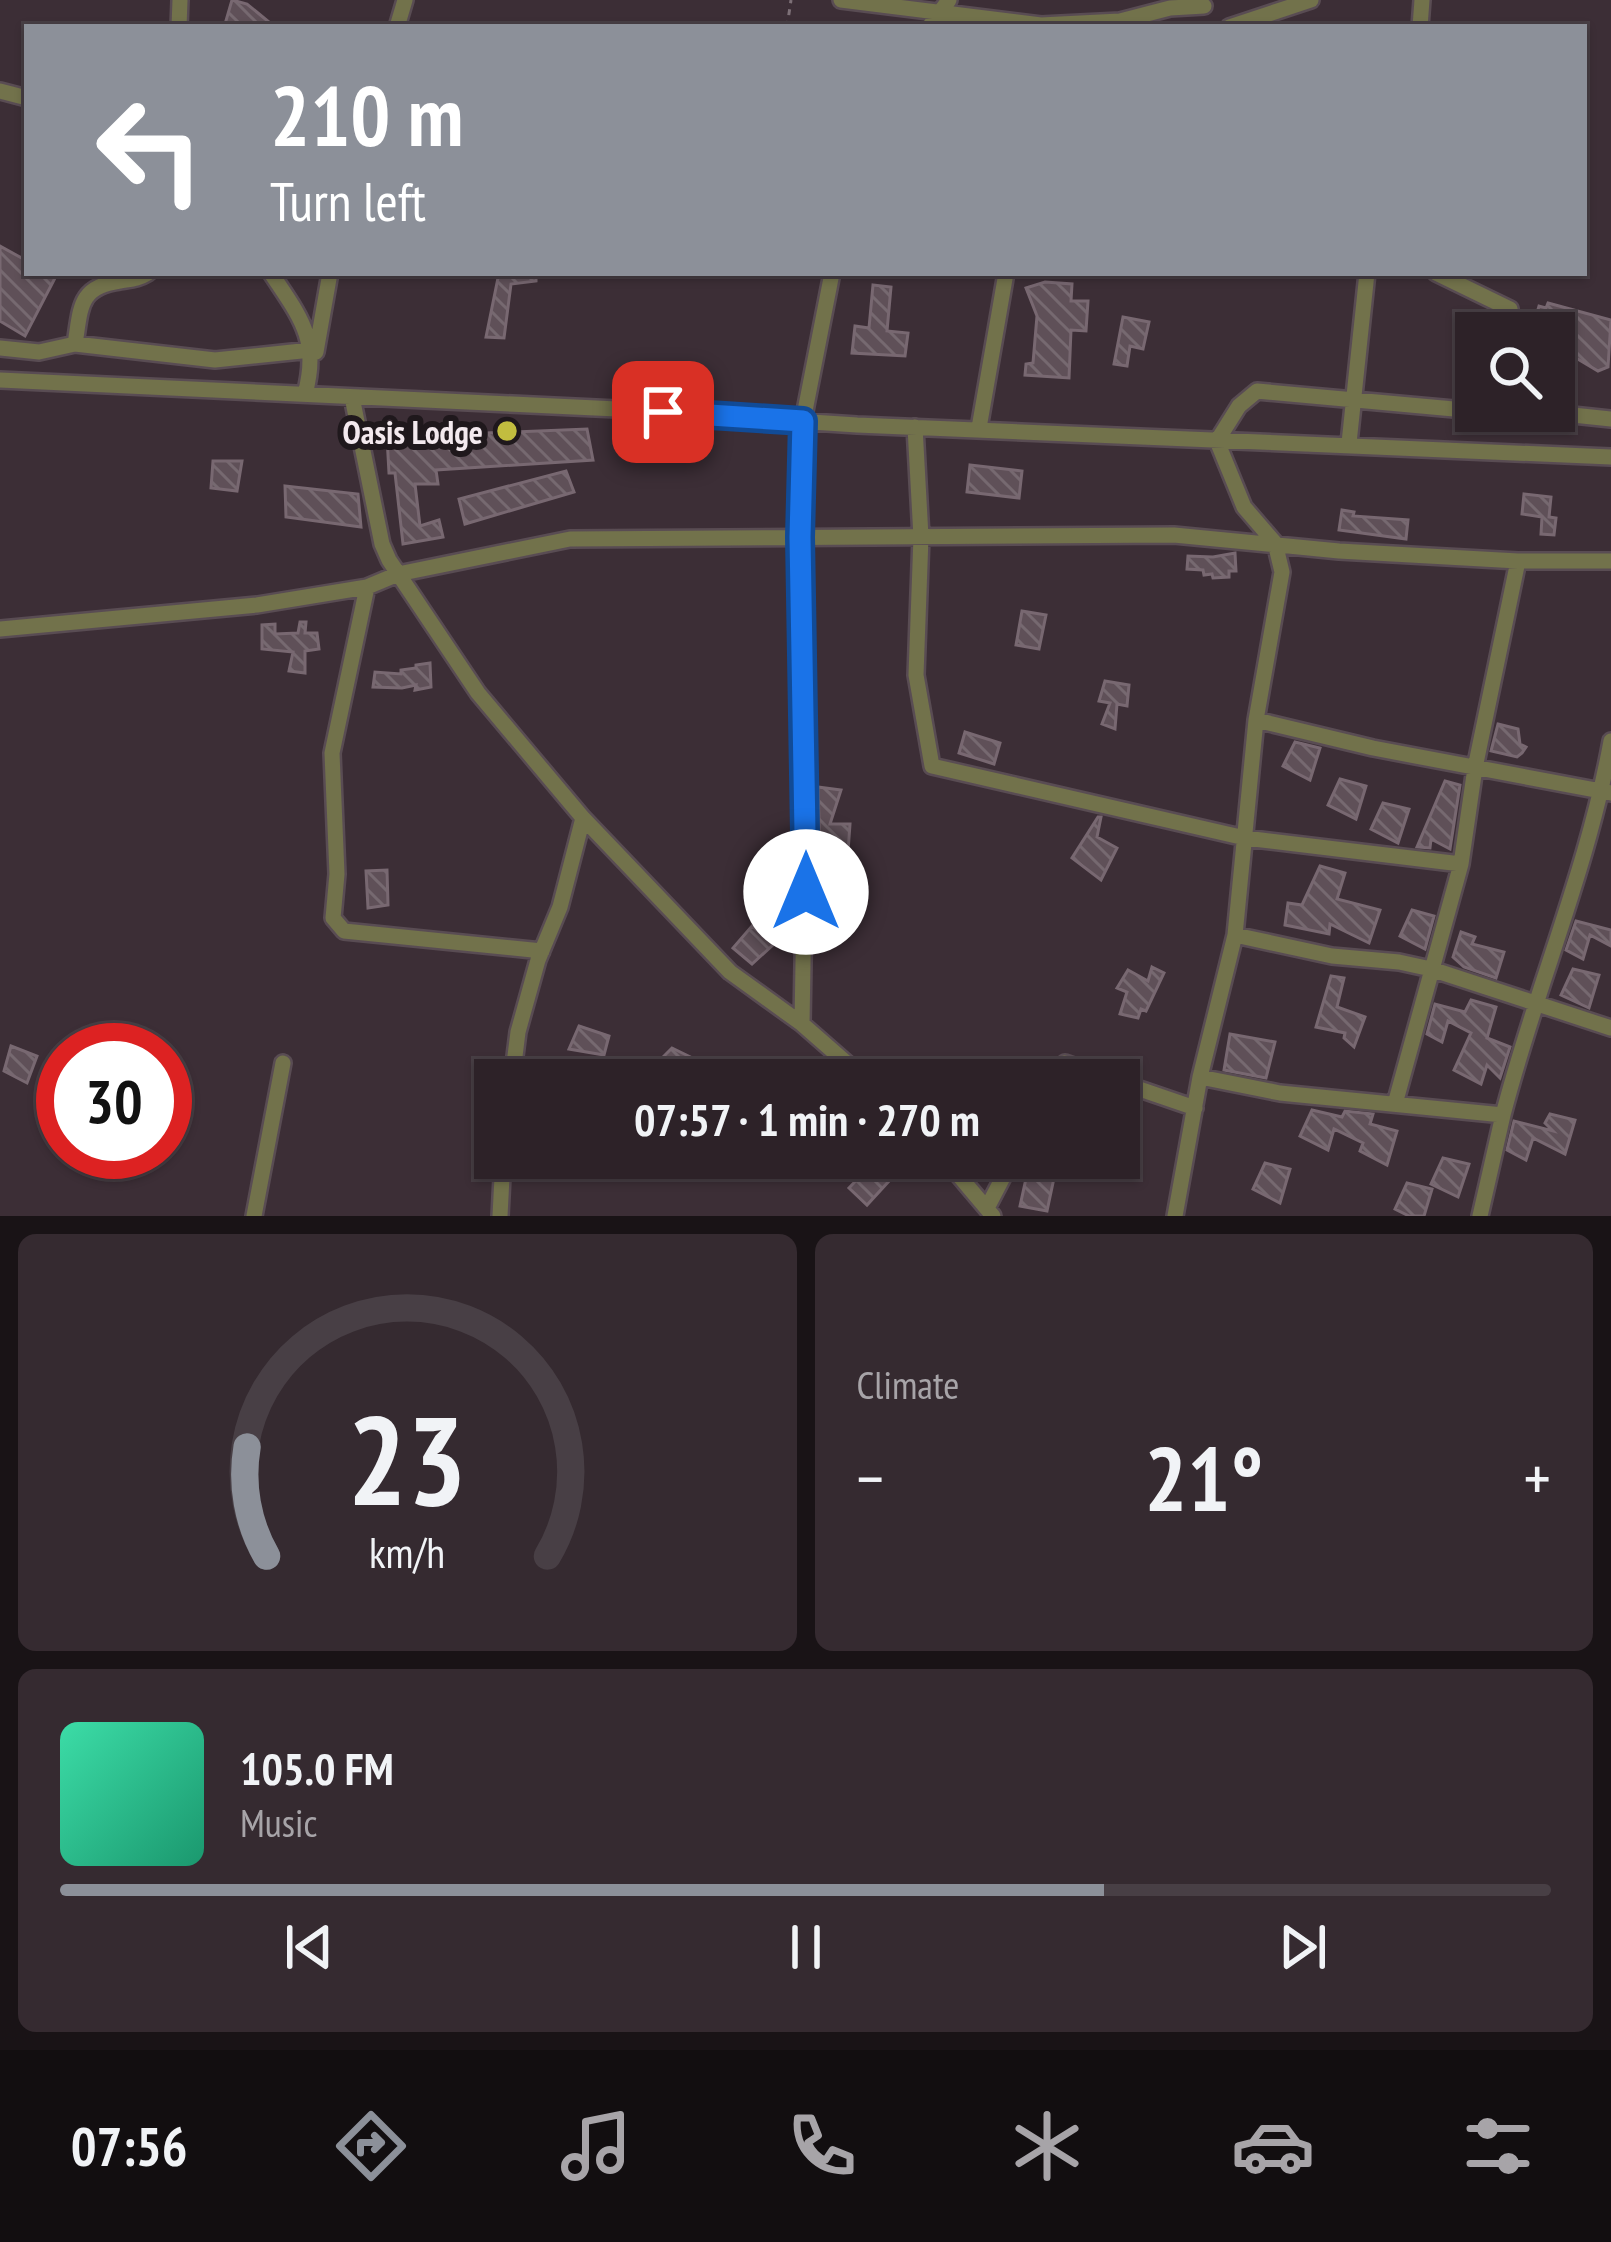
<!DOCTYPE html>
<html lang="en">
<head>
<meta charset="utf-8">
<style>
  body { margin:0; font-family:"PT Sans Narrow",sans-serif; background:#352a30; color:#f1f3f6; height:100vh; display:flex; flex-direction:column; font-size:45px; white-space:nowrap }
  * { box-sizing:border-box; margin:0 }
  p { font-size:39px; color:#a7a4a8 }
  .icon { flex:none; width:66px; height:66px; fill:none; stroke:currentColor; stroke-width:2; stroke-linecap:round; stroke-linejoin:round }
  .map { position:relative; height:1216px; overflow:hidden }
  .sheet { display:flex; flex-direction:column; gap:18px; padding:18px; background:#191316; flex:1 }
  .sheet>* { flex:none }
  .guide { position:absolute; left:24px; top:24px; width:1563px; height:252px; border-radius:0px; box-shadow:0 3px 9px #0004,0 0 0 3px #483f45; background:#8c9099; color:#fff; overflow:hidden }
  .controls { position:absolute; left:1455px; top:312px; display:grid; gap:24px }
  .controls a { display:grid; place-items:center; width:120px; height:120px; border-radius:0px; background:#2d2228; box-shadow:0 3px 9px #0004,0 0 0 3px #483f45; font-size:60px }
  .speed { position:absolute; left:36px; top:1023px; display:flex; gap:24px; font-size:60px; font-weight:700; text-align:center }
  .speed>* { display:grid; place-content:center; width:156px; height:156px; border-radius:50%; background:#2d2228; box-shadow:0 3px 9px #0004,0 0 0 3px #483f45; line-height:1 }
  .speed .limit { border:18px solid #d22; background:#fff; color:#111 }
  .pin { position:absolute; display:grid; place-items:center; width:102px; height:102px; color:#fff; margin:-51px; border-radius:24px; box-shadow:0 6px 18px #0006 }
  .me { position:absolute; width:132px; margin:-66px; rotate:0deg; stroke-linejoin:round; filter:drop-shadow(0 0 9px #0008) }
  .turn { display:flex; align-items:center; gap:42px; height:252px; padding:0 48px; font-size:54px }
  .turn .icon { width:156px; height:156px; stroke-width:2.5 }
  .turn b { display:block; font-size:84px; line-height:102px }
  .big { font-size:90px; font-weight:800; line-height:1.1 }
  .sheet .tile { flex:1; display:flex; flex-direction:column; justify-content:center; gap:18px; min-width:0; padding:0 42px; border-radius:18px; background:#352a30 }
  .sheet .dial { align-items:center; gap:0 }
  .dial svg { height:312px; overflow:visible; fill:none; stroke:#483f45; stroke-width:7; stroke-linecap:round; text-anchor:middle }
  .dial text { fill:#f1f3f6; stroke:none }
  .song { display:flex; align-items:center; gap:36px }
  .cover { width:144px; height:144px; border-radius:18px; background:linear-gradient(135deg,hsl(160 70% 55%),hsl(160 70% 35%)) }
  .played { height:12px; border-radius:6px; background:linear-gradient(90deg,#8c9099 70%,#483f45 70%) }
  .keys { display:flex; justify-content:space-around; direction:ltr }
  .heat { display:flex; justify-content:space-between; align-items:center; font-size:66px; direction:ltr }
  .sheet .tiles { flex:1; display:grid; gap:18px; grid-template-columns:1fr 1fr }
  .tile:last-child { grid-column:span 2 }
  .trip { position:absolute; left:474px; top:1059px; width:666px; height:120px; border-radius:0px; background:#2d2228; box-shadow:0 3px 9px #0004,0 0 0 3px #483f45; font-weight:800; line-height:120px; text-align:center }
  .menu { display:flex; height:192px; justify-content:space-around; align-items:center; background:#120e10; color:#a7a4a8 }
  .menu .icon { width:84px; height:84px }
  .menu .active { color:#8c9099 }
  .menu b { font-size:54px; color:#f1f3f6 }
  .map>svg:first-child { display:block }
  .building { fill:url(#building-back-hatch); stroke:#786871; stroke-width:3 }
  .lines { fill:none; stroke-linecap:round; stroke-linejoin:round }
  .minor-casing { stroke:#594c53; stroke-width:20 }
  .path { stroke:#7d7077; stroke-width:3; stroke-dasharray:6 6; stroke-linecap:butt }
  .minor { stroke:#72724b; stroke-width:15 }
  .route-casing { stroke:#114b97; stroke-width:30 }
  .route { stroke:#1a73e8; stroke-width:21 }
  .poi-dot { fill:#c2bd3f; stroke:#1f181c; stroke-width:4.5 }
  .labels { text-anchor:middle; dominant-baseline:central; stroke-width:12; stroke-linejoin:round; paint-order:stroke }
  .poi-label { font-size:33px; font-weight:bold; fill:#f3e9ee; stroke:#1f181c; text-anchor:end }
</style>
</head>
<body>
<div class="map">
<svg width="1611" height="1216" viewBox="0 0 1611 1216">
  <defs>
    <pattern id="building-back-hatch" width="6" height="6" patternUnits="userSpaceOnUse" patternTransform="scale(3)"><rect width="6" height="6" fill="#5f5058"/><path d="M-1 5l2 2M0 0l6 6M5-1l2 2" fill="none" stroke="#766970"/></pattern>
  </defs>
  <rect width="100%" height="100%" fill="#3c2e36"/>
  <!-- building -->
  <path class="building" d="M232 0 247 4 275 27 225 24Z
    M0 246 27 261V273H47L55 278 25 336 0 321Z
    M499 273H536V281L511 284 504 338 486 337Z
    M1045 282 1072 284 1071 301H1088L1086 331 1071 330 1069 378 1025 375 1026 364 1033 363 1037 316 1026 288Z
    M873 285 891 287 887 331 908 333 905 356 852 353 855 326 869 328Z
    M1548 303 1611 320 1608 367 1598 371 1576 358 1565 364 1554 352V333H1531L1539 306 1546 308Z
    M1123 317 1149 322 1143 349 1130 346 1127 366 1114 364Z
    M587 429 593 460 436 470 438 484H415L420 526 439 520 443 537 403 544 395 473H389L387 437Z
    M213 461H242L237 491 211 488Z
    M970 465 1022 471 1019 498 967 492Z
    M566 471 574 492 465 524 459 499Z
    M285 486 358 494 361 527 286 517Z
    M1524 494 1551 497 1549 517 1556 518 1554 535 1541 534 1542 517 1522 514Z
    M1342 510 1354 512 1353 516 1408 520 1406 539 1339 530Z
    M1235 553 1236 571H1229V577L1213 578 1212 574 1204 575 1203 570 1187 569 1188 556 1213 557Z
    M1022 611 1046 615 1039 649 1016 645Z
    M300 622H306L305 633H317L319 649 305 651V673L289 671 293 652 262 649V625L275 624V634L298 633Z
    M430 663 431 687 415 690 416 685 402 688 373 687 375 672 401 674V670L416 668V665Z
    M1105 681 1129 685 1127 706 1117 704 1115 729 1102 724 1110 703 1099 701Z
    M1498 724 1518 729 1520 744 1526 747 1522 753 1517 757 1491 751Z
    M965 732 1000 743 994 764 959 753Z
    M1295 742 1320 748 1310 780 1283 766Z
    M1340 779 1366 786 1356 819 1328 805Z
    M1445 781 1460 785 1450 849 1431 839 1430 848 1417 847Z
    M818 787 841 790 830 824H850L848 852 820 853Z
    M1383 803 1409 809 1398 843 1371 829Z
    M1098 817H1101L1097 837 1117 848 1101 880 1072 858Z
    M1320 866 1345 873 1337 899 1380 910 1369 943 1330 924 1329 934 1285 925 1288 903 1302 905Z
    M387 870 388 905 368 908 366 871Z
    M1412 910 1434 916 1425 949 1400 936Z
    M768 911 778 917 774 944 752 964 733 948 752 926 762 934Z
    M1576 921 1611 930V946L1590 935 1583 959 1566 950Z
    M1461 932 1475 937 1472 944 1504 952 1496 978 1464 967 1453 957Z
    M1152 967 1164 973 1146 1011 1141 1009 1138 1018 1120 1014 1127 992 1117 988 1128 970 1148 981Z
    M1573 969 1599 975 1589 1008 1561 995Z
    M1331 976 1344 978 1337 1007 1365 1017 1354 1047 1344 1038 1345 1033 1316 1027Z
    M1471 1000 1496 1007 1487 1038 1510 1047 1500 1078 1487 1065 1481 1084 1454 1070 1471 1033 1448 1021 1442 1042 1427 1034 1435 1004 1465 1012Z
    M579 1026 609 1036 604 1055 569 1049Z
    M1230 1034 1275 1042 1266 1078 1224 1070Z
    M11 1046 37 1056 27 1083 4 1071Z
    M672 1048 715 1069 716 1073 728 1080 689 1074 685 1078 661 1059Z
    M1312 1110 1342 1117 1345 1111 1373 1114 1370 1124 1397 1131 1387 1165 1360 1151 1363 1143 1334 1129 1328 1150 1300 1136Z
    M1550 1114 1575 1120 1565 1154 1533 1138 1526 1160 1507 1150 1514 1121 1553 1131 1545 1123Z
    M1443 1158 1469 1164 1458 1197 1431 1184Z
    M1265 1163 1290 1169 1280 1203 1253 1189Z
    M871 1165 889 1181 867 1205 849 1188Z
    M1027 1174 1054 1178 1047 1211 1020 1206Z
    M1407 1183 1432 1189 1424 1216H1409L1395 1209Z"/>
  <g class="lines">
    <!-- minor casing -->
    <g class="minor-casing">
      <path id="minor" d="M841 0 1041 25 1120 21 1170 8 1204 6
        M179 27 180 0
        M397 27 405 0
        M929 27 949 0
        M1229 27 1311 0
        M1420 27 1422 0
        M0 91 27 98
        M271 273C300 317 320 339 305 394
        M1436 273 1510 309 1512 321 1508 333
        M75 344C81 308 78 287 120 281 132 279 138 279 148 273
        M0 348 39 352 75 344 215 360 311 350
        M316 352 330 273
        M0 380 617 409 857 425 1611 457
        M352 397 382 544 389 560 478 693 583 818 560 907 538 960 518 1032 512 1080
        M1535 411 1611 419
        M915 427 921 537 916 675 932 766 1245 838 1461 864
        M979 428 1006 273
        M1349 443 1367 273
        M367 587 332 753 337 874 333 918 344 931 542 951
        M0 629 257 605 367 587 398 574 570 539 1174 535 1339 551 1518 561H1611
        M1256 720 1373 748 1611 793
        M583 818 730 972 802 1024 866 1080
        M1235 935 1332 956 1399 962 1431 969 1611 1028
        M802 1024 806 783 800 537 803 421 832 273
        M1200 1077 1280 1093 1503 1115 1480 1216
        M1053 1080 1065 1063 1114 1080
        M1119 1082 1195 1108
        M1395 1104 1461 864 1475 768 1518 561
        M1503 1115C1535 990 1588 869 1611 741
        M944 1158 993 1216
        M987 1208 1013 1158
        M254 1216 283 1063
        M500 1216 503 1158
        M1175 1216 1200 1077 1235 935 1256 720 1282 572 1275 543 1244 507 1217 441 1239 406 1257 391 1476 411"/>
    </g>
    <!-- path -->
    <path class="path" d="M787 27 791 0"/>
    <!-- minor -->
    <use href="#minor" class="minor"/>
  </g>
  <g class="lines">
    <!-- route casing -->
    <g class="route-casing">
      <path id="route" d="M663 412 803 421 800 537 806 892"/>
    </g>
    <!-- route -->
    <use href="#route" class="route"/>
  </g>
  <!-- markers -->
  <circle class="poi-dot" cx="507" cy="431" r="12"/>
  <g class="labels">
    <!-- poi labels -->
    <g class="poi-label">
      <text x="483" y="431">Oasis Lodge</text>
    </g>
  </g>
</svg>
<div class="controls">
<a><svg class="icon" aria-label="search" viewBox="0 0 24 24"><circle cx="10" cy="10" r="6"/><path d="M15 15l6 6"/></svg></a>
</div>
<div class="speed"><div class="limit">30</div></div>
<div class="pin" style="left:663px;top:412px;background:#d93025"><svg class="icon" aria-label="arrive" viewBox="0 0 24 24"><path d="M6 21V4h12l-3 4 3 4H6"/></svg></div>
<svg class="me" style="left:806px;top:892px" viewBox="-20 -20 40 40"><circle r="19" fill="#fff"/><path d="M0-13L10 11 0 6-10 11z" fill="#1a73e8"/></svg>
<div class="trip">07:57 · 1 min · 270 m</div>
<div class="guide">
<div class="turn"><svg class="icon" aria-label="left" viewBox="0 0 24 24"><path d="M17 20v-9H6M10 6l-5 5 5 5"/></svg><div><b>210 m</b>Turn left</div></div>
</div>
</div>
<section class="sheet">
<div class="tiles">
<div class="tile dial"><svg viewBox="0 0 100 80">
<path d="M14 69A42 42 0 1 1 86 69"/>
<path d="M14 69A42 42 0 0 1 9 41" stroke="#8c9099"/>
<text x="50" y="56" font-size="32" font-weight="700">23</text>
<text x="50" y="72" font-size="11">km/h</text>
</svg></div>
<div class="tile"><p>Climate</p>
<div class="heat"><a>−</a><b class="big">21°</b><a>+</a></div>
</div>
<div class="tile">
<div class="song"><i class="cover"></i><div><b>105.0 FM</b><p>Music</p></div></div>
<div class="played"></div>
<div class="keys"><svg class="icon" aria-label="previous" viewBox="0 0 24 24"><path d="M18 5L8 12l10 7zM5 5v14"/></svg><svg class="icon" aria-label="pause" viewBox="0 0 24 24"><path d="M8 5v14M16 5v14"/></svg><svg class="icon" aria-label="next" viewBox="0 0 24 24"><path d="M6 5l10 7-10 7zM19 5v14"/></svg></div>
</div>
</div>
</section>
<nav class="menu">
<b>07:56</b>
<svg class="icon active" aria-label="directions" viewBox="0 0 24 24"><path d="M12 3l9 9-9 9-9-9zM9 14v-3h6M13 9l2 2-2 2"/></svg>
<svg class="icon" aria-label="music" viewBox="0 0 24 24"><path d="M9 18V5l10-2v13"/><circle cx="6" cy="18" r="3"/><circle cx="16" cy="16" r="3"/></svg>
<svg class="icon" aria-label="phone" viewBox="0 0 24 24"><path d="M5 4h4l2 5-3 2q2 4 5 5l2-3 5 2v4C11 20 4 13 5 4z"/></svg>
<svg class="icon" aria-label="climate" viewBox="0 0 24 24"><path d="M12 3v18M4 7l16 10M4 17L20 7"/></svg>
<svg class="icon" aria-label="car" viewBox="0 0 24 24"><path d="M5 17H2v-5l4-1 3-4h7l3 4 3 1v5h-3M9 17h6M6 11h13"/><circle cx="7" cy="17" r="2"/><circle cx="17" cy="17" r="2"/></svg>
<svg class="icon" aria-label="filters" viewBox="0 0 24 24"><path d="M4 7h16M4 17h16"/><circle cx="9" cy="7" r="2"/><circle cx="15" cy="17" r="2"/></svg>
</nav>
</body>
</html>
